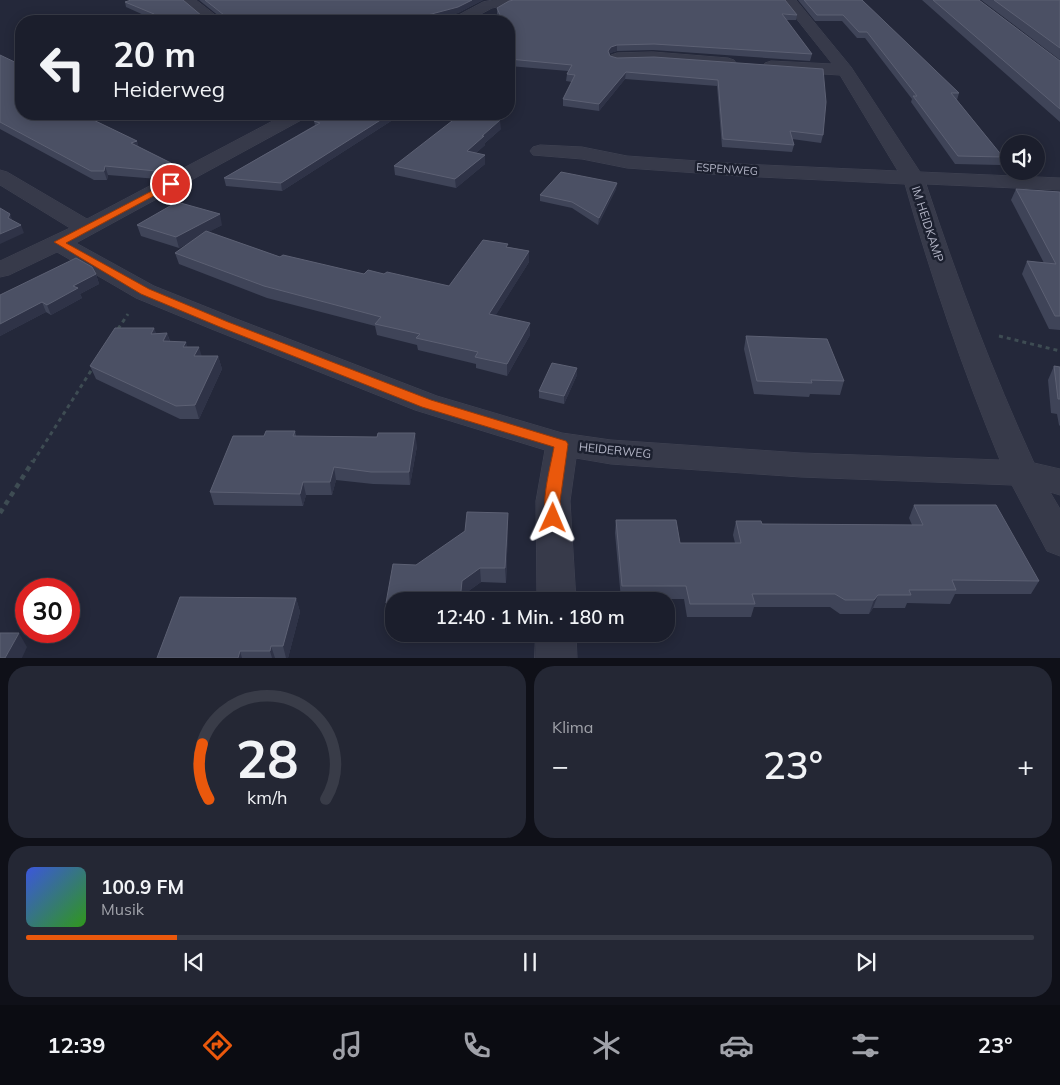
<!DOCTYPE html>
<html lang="de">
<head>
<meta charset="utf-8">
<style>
  body { margin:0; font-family:Mulish,sans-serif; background:#242734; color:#f1f3f6; height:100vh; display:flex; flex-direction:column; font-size:19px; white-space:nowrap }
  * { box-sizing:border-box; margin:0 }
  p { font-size:16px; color:#a0a2a9 }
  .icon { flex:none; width:28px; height:28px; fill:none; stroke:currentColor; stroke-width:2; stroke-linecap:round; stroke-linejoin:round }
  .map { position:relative; height:658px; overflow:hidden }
  .drawer { display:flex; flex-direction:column; gap:8px; padding:8px; background:#0f1018; flex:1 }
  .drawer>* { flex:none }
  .hud { position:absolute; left:15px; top:15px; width:500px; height:105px; border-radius:20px; box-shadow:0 2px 12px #0003,0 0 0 1px #393c48; background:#1b1e2c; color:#f1f3f6; overflow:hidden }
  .tools { position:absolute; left:1000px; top:135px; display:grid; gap:10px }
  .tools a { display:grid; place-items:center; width:45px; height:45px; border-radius:50%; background:#1b1e2c; box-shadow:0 2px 12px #0003,0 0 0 1px #393c48; font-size:25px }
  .speed { position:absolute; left:15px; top:578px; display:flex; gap:10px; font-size:25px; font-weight:700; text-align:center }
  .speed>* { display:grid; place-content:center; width:65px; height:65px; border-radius:50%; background:#1b1e2c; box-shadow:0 2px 12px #0003,0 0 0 1px #393c48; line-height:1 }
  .speed .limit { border:8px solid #d22; background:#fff; color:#111 }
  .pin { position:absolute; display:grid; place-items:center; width:42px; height:42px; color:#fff; margin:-21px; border:2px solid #fff; border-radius:50%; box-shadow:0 1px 5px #0007 }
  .me { position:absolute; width:55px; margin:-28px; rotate:1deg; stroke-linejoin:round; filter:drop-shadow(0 0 4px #0008) }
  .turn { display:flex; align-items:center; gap:18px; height:105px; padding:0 15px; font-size:22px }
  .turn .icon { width:65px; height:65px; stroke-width:2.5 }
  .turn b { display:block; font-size:35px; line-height:42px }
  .big { font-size:38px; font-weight:600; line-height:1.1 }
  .drawer .card { flex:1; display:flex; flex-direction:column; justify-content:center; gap:8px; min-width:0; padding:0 18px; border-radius:20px; background:#242734 }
  .drawer .dial { align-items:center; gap:0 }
  .dial svg { height:130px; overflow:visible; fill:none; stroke:#393c48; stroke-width:7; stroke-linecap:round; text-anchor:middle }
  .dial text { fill:#f1f3f6; stroke:none }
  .song { display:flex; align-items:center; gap:15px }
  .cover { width:60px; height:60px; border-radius:8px; background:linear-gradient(135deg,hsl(230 70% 55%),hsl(110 70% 35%)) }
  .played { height:5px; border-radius:2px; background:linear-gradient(90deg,#ea580c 15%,#393c48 15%) }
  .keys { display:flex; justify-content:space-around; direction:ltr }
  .heat { display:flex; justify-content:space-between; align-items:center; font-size:28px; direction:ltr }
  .drawer .tiles { flex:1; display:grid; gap:8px; grid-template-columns:1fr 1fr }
  .card:last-child { grid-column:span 2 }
  .trip { position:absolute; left:385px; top:592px; width:290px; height:50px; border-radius:20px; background:#1b1e2c; box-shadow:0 2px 12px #0003,0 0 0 1px #393c48; font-weight:600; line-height:50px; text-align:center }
  .tab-bar { display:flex; height:80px; justify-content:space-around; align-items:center; background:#0b0c12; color:#a0a2a9 }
  .tab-bar .icon { width:35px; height:35px }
  .tab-bar .selected { color:#ea580c }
  .tab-bar b { font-size:22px; color:#f1f3f6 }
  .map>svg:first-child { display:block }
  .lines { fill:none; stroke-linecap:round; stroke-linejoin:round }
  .street-casing { stroke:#404353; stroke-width:1 }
  .path-far1 { stroke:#3e4c53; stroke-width:3; stroke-dasharray:4 4; stroke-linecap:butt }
  .path { stroke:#3e4c53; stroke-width:4.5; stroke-dasharray:5 5; stroke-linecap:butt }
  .street { fill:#373a4a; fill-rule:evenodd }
  .wall { fill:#3f4458 }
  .shaded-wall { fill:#2f3347 }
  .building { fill:#4b5064; stroke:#5c6073 }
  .route { fill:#ea580c; stroke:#983908 }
  .labels { text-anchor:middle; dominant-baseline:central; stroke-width:5; stroke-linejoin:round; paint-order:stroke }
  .far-street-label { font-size:11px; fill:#b3b5c6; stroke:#1c202f }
  .street-label { font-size:12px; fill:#b3b5c6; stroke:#1c202f }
</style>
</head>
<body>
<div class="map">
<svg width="1060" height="658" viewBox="0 0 1060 658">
  <rect width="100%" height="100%" fill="#24283a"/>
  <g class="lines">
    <!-- street casing -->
    <g class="street-casing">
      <path id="street" d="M181 0H196L223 21H205Z
        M493 0H520L518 3 492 8 468 21H451L453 18 483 2Z
        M782 0H796L851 67 920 172 1060 178V190L926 184C957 279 993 373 1034 463L1060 469V495L1050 492 1060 509V556L1047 551 1012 485 801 477 611 464 576 458 570 501 576 601H537L536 501 545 450 415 410 214 330 136 298 57 252 9 275 0 277V261L70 228 0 185V170L7 172 87 219 286 114H308L305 118 76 243 154 286 234 318 437 396 562 433 611 440 801 453 1000 460C963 370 931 277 905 184L740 176 627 168 582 159 533 155 530 151 533 147 540 145 582 147 627 156 740 164 898 171 840 75 771 71 765 69 763 66 765 63 771 61 832 64Z
        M653 52 728 58 734 60 736 63 734 66 728 68 653 62 617 63 611 61 609 58 611 55 617 53Z
        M536 634H576L577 658H535Z"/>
    </g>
    <!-- path-far1 -->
    <path class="path-far1" d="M118 329 128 314
      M999 336 1060 351
      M33 462 94 366"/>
    <!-- path -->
    <path class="path" d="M0 513 33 461"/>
    <!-- street -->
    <use href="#street" class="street"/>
  </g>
  <!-- wall -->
  <path class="wall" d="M199 0H485H483L458 13 428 21H135L134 19 146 16 126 7 125 2 202 16 220 17Z
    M798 0H862L959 93 957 100 1003 157 1000 165 955 164 911 102 912 99 865 38H857L842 21H815Z
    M922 0H979L1060 61V122Z
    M981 0H1060V60Z
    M497 8 797 15 796 20H786L812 54 810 61 653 50 617 51 610 53 609 55 610 56 617 58 823 69V135L821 143 792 139 794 145 792 152 722 147 717 86 625 79 599 111 563 106V99L572 82 566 81 567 74 568 71 509 66V21L498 16 497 14Z
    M0 55 21 114 137 141 138 147 171 163 173 171 158 179 108 175 107 180H94L0 129Z
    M192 114H219L205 120Z
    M327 114H402L282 191 226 186 224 178 315 125 314 121Z
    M501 129 485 143V145L476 153 485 164 456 188 395 175 394 166Z
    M617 183 616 189 598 225 572 208 540 201V195Z
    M1016 189 1060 192V330L1049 329 1022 274 1027 261 1044 263 1011 200Z
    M137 225H222L208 232 280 257 364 274H384L449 286 508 247 529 251V262L495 316 530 335 507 376 476 368V364L418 350 417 345 377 335 375 326 267 298 179 264 175 253 194 240 179 248 141 236Z
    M96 274 99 284 80 294 82 298 51 315 46 312 0 336V295Z
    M154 328 156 334 167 333 170 341 187 347 201 356H218L222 369 199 419H180L96 379 90 366Z
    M746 336 844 381 840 395 810 394 809 397 754 394 744 349Z
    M1054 366 1060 367V426L1059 425 1057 414 1051 413 1048 380Z
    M577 375 564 404 539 398V391Z
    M295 431 296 436 417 446 410 485 373 484 336 480 332 495H306L303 506 214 505 210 492 264 436Z
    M914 505 1039 581 1031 594H955L950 604 907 603 905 608H873L869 614H840L830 607H754L751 617H687L684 599H621L615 533 616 520 680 543H735L733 535 736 521 762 524 912 525 909 518Z
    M508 527 506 583 481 582 463 595V601H394V618H388L386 603 416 565Z
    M296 598 300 612 288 658H157Z"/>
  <!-- shaded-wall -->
  <path class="shaded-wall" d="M472 0H485H483L458 13 428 21H405Z
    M350 15V21H325Z
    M617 45V51L610 53 607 57 608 51 611 47Z
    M626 72 625 79 599 111V104Z
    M204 114H219L205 120Z
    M390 114H402L282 191 281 183Z
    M500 120 501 129 485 143V145L468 160 467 151 482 136Z
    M137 141 139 149 131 143Z
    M485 155V164L456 188 455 179Z
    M171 163 173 171 158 179 156 171Z
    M105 166 108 175 107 180 104 171Z
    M617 183 616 189 598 225 599 218Z
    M10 214 13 222 8 218Z
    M220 214 222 225 179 248 176 237Z
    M21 225 24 233 0 244V234Z
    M529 251V262L489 326V314Z
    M96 274 99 284 80 294 82 298 51 315 47 305 73 286Z
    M42 302 46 312 0 336V324Z
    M530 323V335L507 376V364Z
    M154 328 159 341 151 334Z
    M167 333 171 346 163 341Z
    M186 342 190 355 183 347Z
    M199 347 203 360 194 356Z
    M218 356 222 369 199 419 195 405Z
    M577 368V375L564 404V396Z
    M415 433 417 446 410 485 409 472Z
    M334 467 336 480 332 495 330 482Z
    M303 482 306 495 303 506 300 494Z
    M508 513V527L506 583 505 568Z
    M480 568 481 582 463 595V601H460L462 581Z
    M878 595 873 608 869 614 874 600Z
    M296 598 300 612 288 658H286L283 646Z
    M19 633 27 647 22 658H5Z
    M271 646 275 658H272L270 651Z
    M240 651 242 658H238Z"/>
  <!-- building -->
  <path class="building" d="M131 0H183L202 16 222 17 224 15 205 0H472L458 7 405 21H364L350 15 325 21H140L134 19 154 14 125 2Z
    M514 0H785L797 15 782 14 812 54 654 44 617 45 611 47 608 51 610 56 617 58 654 57 823 69 826 102 823 135 790 131 794 145 723 139 718 80 626 72 599 104 563 99 575 75 567 74 572 65 509 59V21H490L500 15 497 8 509 1Z
    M804 0H862L959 93H951L1003 157 958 156 913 96H917L867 32H859L843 15H817Z
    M933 0H979L1060 61V109Z
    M994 0H1060V48Z
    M0 55 21 65V114H81L137 141 131 143 171 163 156 171 105 166 104 171H91L0 122Z
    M327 114H390L281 183 224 178 320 123 314 121Z
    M461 114 500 120 482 136H484L467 151 485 155 455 179 394 166Z
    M561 172 617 183 599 218 572 202 540 195Z
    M1016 189 1060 192V316H1055L1027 261 1056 264Z
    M177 202 220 214 176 237 137 225Z
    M0 208 10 214 8 218 21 225 0 234Z
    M206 231 280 257 283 255 364 274 368 270 384 274 387 272 449 286 483 240 508 244 506 247 529 251 489 314 530 323 507 364 475 357 478 352 416 338 420 334 375 324 381 317 264 286 175 253Z
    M76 258 92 267 96 274 73 286 78 288 47 305 42 302 0 324V295Z
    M115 328H154L151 334 167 333 163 341 186 342 183 347H199L194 356H218L195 405 176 406 90 366Z
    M746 336 827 339 844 381 811 380 812 383 757 381Z
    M552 363 577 368 564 396 539 391Z
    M1054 366 1060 367V399H1058Z
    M266 431H295L293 436 377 437 378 433H415L409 472H371L334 467 330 482H303L300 494 210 492 233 436H264Z
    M914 505H996L1039 581 952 580 956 590H909L911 595H878L874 600H845L835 594H752L755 604H690L686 586H622L616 520H676L680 543H741L736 521H761L762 524 923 525Z
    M467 512 508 513 505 568H480L462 581 460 601H394V603H386L393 564 416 565 465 531Z
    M180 597 296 598 283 646H271L270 651H240L238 658H157Z
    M0 633H19L5 658H0Z"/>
  <!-- route -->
  <path class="route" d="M171 181 174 182V185L66 243 149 289 228 322 431 400 566 441 568 444 560 501 561 518 558 522 553 523 548 522C539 506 551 465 554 447L422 407 220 327 141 294 54 242Z"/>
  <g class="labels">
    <!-- far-street labels -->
    <g class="far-street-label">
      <text transform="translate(727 169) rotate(4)">ESPENWEG</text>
    </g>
    <!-- street labels -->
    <g class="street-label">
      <text transform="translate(928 224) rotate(72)">IM HEIDKAMP</text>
      <text transform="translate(615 450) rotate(6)">HEIDERWEG</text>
    </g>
  </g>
</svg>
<div class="tools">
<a><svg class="icon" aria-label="sound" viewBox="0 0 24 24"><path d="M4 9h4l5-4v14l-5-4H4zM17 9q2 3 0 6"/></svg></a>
</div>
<div class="speed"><div class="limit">30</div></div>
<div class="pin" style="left:171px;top:184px;background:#d93025"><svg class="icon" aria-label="arrive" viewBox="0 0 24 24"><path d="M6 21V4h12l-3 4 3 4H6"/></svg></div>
<svg class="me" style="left:553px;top:518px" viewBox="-20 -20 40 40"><path d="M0-17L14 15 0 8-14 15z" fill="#ea580c" stroke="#fff" stroke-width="4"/></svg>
<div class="trip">12:40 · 1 Min. · 180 m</div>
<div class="hud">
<div class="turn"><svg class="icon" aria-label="left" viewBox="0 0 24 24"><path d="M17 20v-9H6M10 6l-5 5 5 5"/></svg><div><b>20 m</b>Heiderweg</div></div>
</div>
</div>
<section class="drawer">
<div class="tiles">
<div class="card dial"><svg viewBox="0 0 100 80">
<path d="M14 69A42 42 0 1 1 86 69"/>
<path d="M14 69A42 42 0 0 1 10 35" stroke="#ea580c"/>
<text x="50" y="56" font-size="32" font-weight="700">28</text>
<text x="50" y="72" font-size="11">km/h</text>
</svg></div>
<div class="card"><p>Klima</p>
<div class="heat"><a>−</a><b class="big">23°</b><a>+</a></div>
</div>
<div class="card">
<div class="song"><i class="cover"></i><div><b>100.9 FM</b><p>Musik</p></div></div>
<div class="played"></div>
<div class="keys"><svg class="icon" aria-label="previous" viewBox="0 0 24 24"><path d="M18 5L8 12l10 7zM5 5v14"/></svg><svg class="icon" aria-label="pause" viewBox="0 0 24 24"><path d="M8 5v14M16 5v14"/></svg><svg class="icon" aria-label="next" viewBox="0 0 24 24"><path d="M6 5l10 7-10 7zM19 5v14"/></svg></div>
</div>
</div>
</section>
<nav class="tab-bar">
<b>12:39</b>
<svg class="icon selected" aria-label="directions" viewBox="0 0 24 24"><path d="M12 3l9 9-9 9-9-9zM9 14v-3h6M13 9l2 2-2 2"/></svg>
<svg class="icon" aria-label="music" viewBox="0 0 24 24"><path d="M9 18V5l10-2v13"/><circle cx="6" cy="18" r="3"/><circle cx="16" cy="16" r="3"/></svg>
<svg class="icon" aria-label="phone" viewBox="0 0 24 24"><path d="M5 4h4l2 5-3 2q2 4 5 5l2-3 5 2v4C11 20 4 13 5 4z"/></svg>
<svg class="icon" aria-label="climate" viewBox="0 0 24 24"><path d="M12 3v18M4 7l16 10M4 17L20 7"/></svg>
<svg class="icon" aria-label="car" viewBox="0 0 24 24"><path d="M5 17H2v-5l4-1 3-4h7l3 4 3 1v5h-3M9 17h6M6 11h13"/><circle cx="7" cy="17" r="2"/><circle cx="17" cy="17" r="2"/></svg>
<svg class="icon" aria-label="filters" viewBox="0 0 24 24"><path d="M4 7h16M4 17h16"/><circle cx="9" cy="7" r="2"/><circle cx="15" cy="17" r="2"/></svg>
<b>23°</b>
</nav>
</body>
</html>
